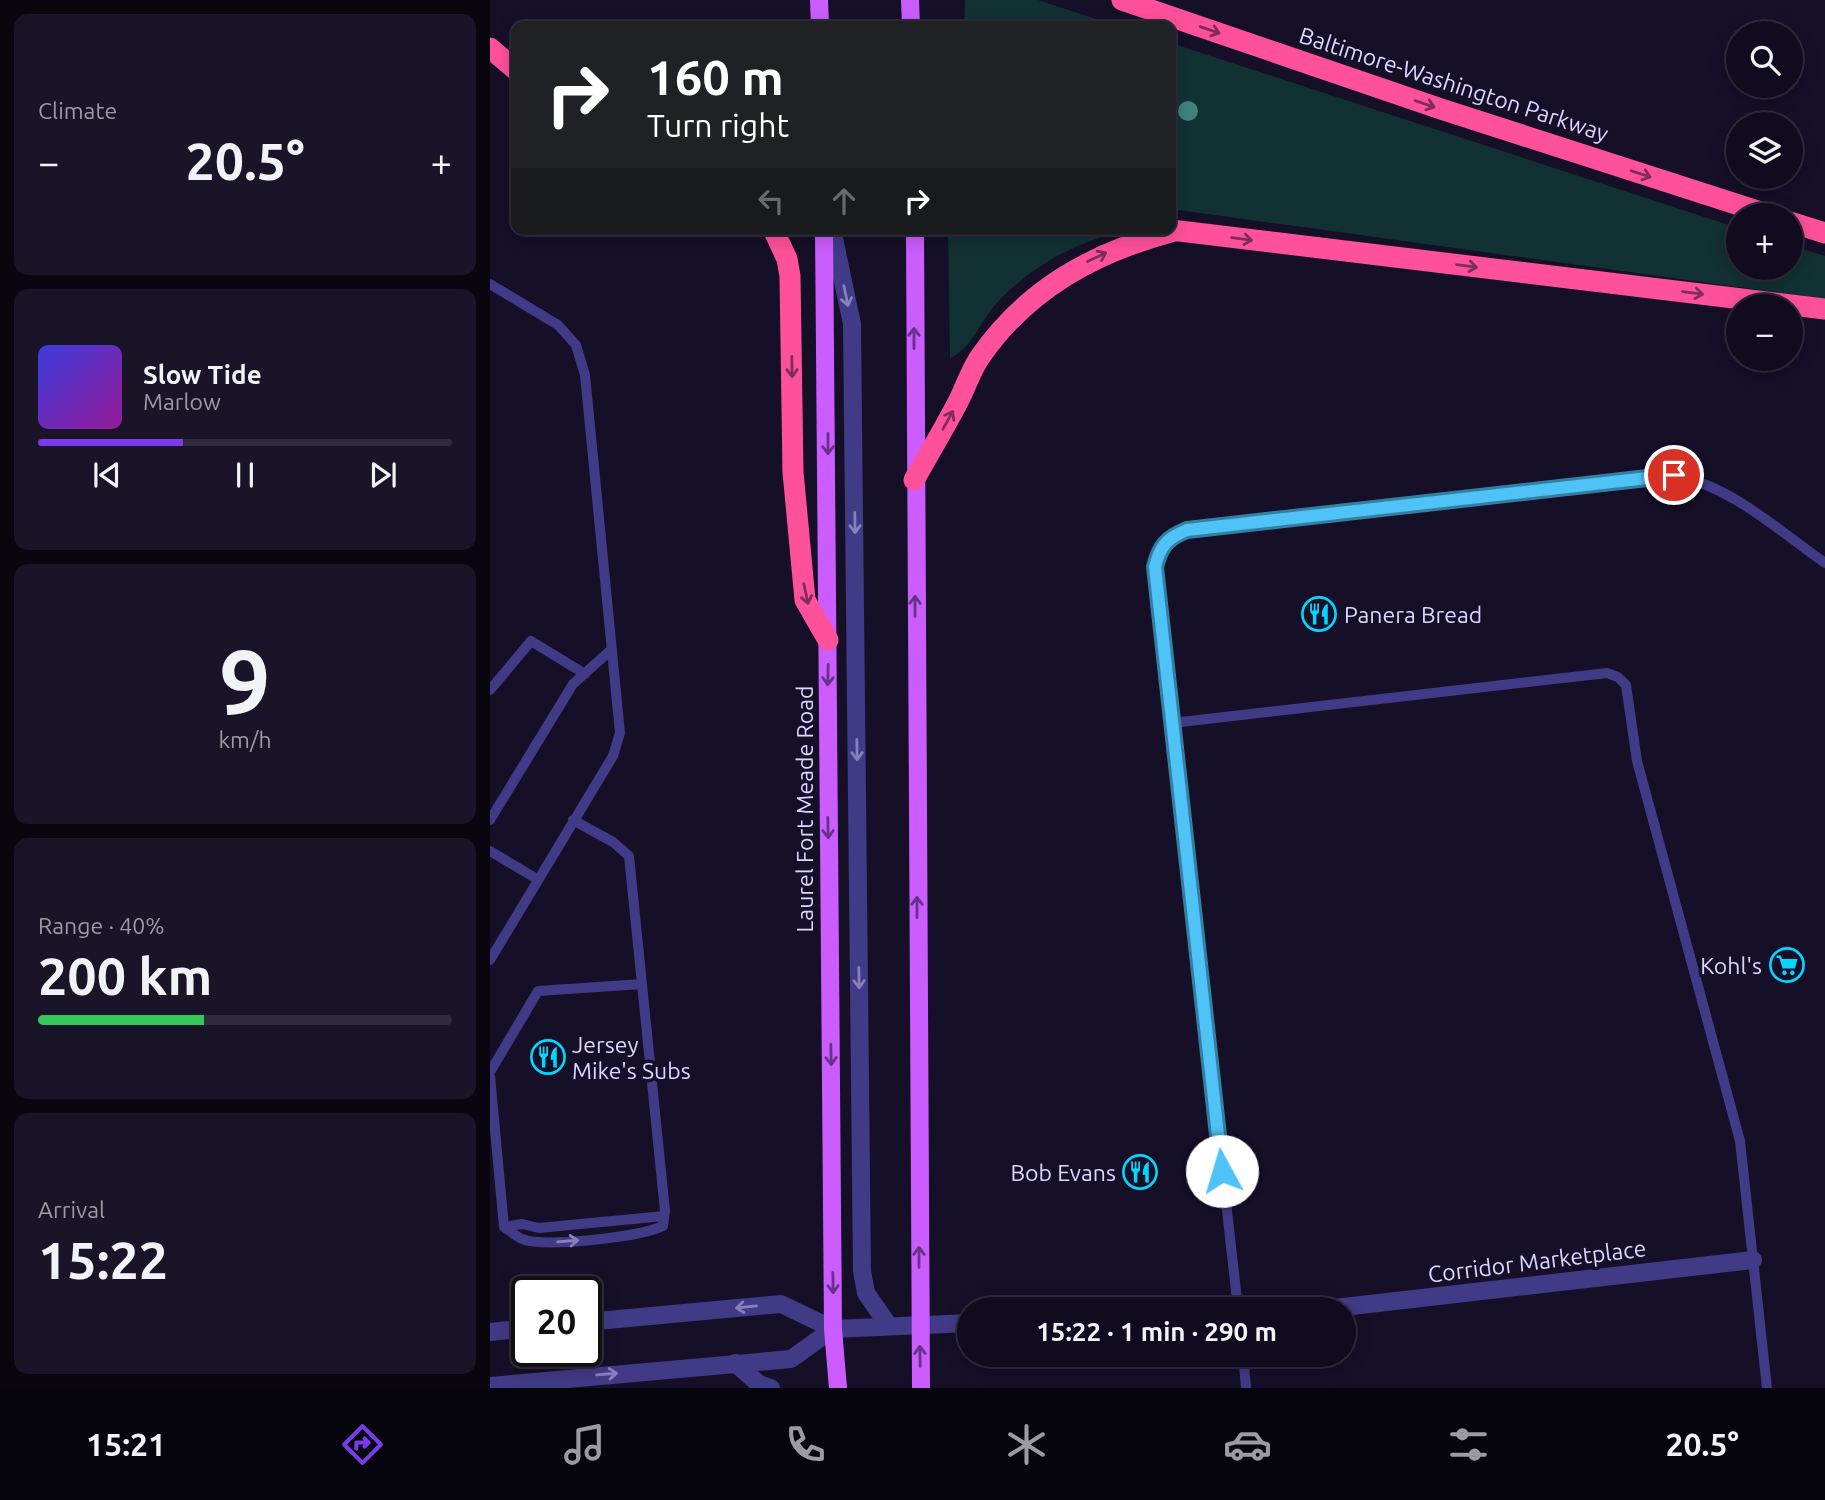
<!DOCTYPE html>
<html lang="en">
<head>
<meta charset="utf-8">
<style>
  body { margin:0; font-family:Ubuntu,sans-serif; background:#191427; color:#f1f3f6; height:100vh; display:flex; flex-direction:column; font-size:26px; white-space:nowrap }
  * { box-sizing:border-box; margin:0 }
  p { font-size:23px; color:#9c9ba4 }
  .icon { flex:none; width:38px; height:38px; fill:none; stroke:currentColor; stroke-width:2; stroke-linecap:round; stroke-linejoin:round }
  .map { position:relative; flex:1; overflow:hidden }
  .drawer { display:flex; flex-direction:column; gap:14px; padding:14px; background:#090610; width:490px }
  .drawer>* { flex:none }
  .top-card { position:absolute; left:21px; top:21px; width:665px; height:214px; border-radius:14px; box-shadow:0 4px 18px #0003,0 0 0 2px #302b3c; background:#202124; color:#fff; overflow:hidden }
  .fabs { position:absolute; left:1236px; top:21px; display:grid; gap:14px }
  .fabs a { display:grid; place-items:center; width:77px; height:77px; border-radius:50%; background:#100b1e; box-shadow:0 4px 18px #0003,0 0 0 2px #302b3c; font-size:35px }
  .speed { position:absolute; left:21px; top:1276px; display:flex; gap:14px; font-size:35px; font-weight:700; text-align:center }
  .speed>* { display:grid; place-content:center; width:91px; height:91px; border-radius:50%; background:#100b1e; box-shadow:0 4px 18px #0003,0 0 0 2px #302b3c; line-height:1 }
  .speed .limit { border:4px solid #111; border-radius:10px; background:#fff; color:#111 }
  .pin { position:absolute; display:grid; place-items:center; width:60px; height:60px; color:#fff; margin:-30px; border:4px solid #fff; border-radius:50%; box-shadow:0 2px 7px #0007 }
  .me { position:absolute; width:77px; margin:-38px; rotate:354deg; stroke-linejoin:round; filter:drop-shadow(0 0 5px #0008) }
  .turn { display:flex; align-items:center; gap:24px; height:147px; padding:0 21px; font-size:32px }
  .turn .icon { width:91px; height:91px; stroke-width:2.5 }
  .turn b { display:block; font-size:49px; line-height:60px }
  .lanes { display:flex; align-items:center; height:66px; padding:0 21px; background:#0003; justify-content:center; gap:35px; direction:ltr }
  .lanes .off { opacity:.35 }
  .big { font-size:52px; font-weight:700; line-height:1.1 }
  .drawer .card { flex:1; display:flex; flex-direction:column; justify-content:center; gap:10px; min-width:0; padding:0 24px; border-radius:14px; background:#191427 }
  .drawer .dial { align-items:center; gap:0 }
  .dial b { font-size:91px; line-height:1 }
  .song { display:flex; align-items:center; gap:21px }
  .cover { width:84px; height:84px; border-radius:10px; background:linear-gradient(135deg,hsl(240 70% 55%),hsl(300 70% 35%)) }
  .played { height:7px; border-radius:4px; background:linear-gradient(90deg,#7c3aed 35%,#302b3c 35%) }
  .keys { display:flex; justify-content:space-around; direction:ltr }
  .heat { display:flex; justify-content:space-between; align-items:center; font-size:38px; direction:ltr }
  .charge { height:10px; border-radius:5px; background:linear-gradient(90deg,#34c759 40%,#302b3c 0) }
  .trip { position:absolute; left:467px; top:1297px; width:399px; height:70px; border-radius:35px; background:#100b1e; box-shadow:0 4px 18px #0003,0 0 0 2px #302b3c; font-weight:700; line-height:70px; text-align:center }
  .tabs { display:flex; height:112px; justify-content:space-around; align-items:center; background:#06040c; color:#9c9ba4 }
  .tabs .icon { width:49px; height:49px }
  .tabs .on { color:#7c3aed }
  .tabs b { font-size:32px; color:#f1f3f6 }
  main { display:flex; flex:1; min-height:0 }
  .map>svg:first-child { display:block }
  .green { fill:#123132 }
  .lines { fill:none; stroke-linecap:round; stroke-linejoin:round }
  .service { stroke:#413a87; stroke-width:10 }
  .minor { stroke:#413a87; stroke-width:18 }
  .tertiary { stroke:#413a87; stroke-width:18 }
  .primary { stroke:#cb5dff; stroke-width:18 }
  .motorway { stroke:#ff519b; stroke-width:21 }
  .tree { fill:#3e8380 }
  .oneway { stroke:#7e2d5c }
  .oneway2 { stroke:#8780bd }
  .oneway3 { stroke:#673289 }
  .route-casing { stroke:#337fa1; stroke-width:18 }
  .route { stroke:#4fc3f7; stroke-width:12 }
  .labels { text-anchor:middle; dominant-baseline:central; stroke-width:7; stroke-linejoin:round; paint-order:stroke }
  .street-label { font-size:23px; fill:#ddd6ff; stroke:#150f28 }
  .poi-label { font-size:23px; fill:#ddd6ff; stroke:#150f28; text-anchor:start }
</style>
</head>
<body>
<main>
<section class="drawer">
<div class="card"><p>Climate</p>
<div class="heat"><a>−</a><b class="big">20.5°</b><a>+</a></div>
</div>
<div class="card">
<div class="song"><i class="cover"></i><div><b>Slow Tide</b><p>Marlow</p></div></div>
<div class="played"></div>
<div class="keys"><svg class="icon" aria-label="previous" viewBox="0 0 24 24"><path d="M18 5L8 12l10 7zM5 5v14"/></svg><svg class="icon" aria-label="pause" viewBox="0 0 24 24"><path d="M8 5v14M16 5v14"/></svg><svg class="icon" aria-label="next" viewBox="0 0 24 24"><path d="M6 5l10 7-10 7zM19 5v14"/></svg></div>
</div>
<div class="card dial"><b>9</b><p>km/h</p></div>
<div class="card"><p>Range · 40%</p><b class="big">200 km</b><div class="charge"></div></div>
<div class="card"><p>Arrival</p><b class="big">15:22</b></div>
</section>
<div class="map">
<svg width="1335" height="1388" viewBox="0 0 1335 1388">
  <rect width="100%" height="100%" fill="#150f28"/>
  <!-- green -->
  <path class="green" d="M475 0H548L628 26H474Z
    M681 43 1248 228V268H1300V245L1335 256V299L681 209Z
    M458 229 629 232C582 244 538 268 505 305 490 322 481 350 460 358Z"/>
  <g class="lines">
    <!-- service -->
    <path class="service" d="M0 284 68 325 86 345 95 375 130 733 123 756 0 960
      M0 690 41 641 95 674
      M682 723 1117 673 1128 677 1136 685 1147 761 1250 1141 1277 1388
      M0 820 83 684 122 649
      M0 851 47 879
      M0 1072 48 991 152 984
      M0 1076 14 1227
      M14 1227C20 1231 26 1236 32 1239 55 1248 150 1237 173 1226L175 1211 139 856 123 842 83 820
      M14 1227 32 1224 49 1228 174 1216
      M748 1309 665 567C670 546 677 538 697 530L1184 475C1241 486 1288 530 1335 563
      M753 1354 756 1388"/>
    <!-- minor -->
    <path class="minor" d="M342 229 362 324 372 1271 376 1293 399 1326
      M836 1309 1263 1260
      M343 1329 480 1323"/>
    <!-- tertiary -->
    <path class="tertiary" d="M0 1332 37 1328
      M245 1363 269 1384 281 1388
      M0 1386 301 1359 343 1329 291 1304 96 1322"/>
    <!-- primary -->
    <path class="primary" d="M329 0 330 26
      M420 0 421 26
      M334 229 343 1329 348 1388
      M425 229 431 1388"/>
    <!-- motorway -->
    <path class="motorway" d="M632 0 951 109 1280 215
      M0 48 26 70
      M1300 222 1335 233
      M283 229 297 259 300 276 303 472 315 600 338 640
      M673 229 1335 309
      M424 480C439 454 455 427 469 400 476 386 481 370 490 357 538 288 605 252 684 231"/>
  </g>
  <!-- trees -->
  <circle class="tree" cx="698" cy="111" r="10"/>
  <!-- one-way arrows -->
  <defs><path id="oneway-shaft" d="M-6 0H5M1.5-3L5.5 0L1.5 3" fill="none" stroke-width="1.6" stroke-linecap="round" stroke-linejoin="round" transform="scale(1.75)"/></defs>
  <g class="oneway">
    <use href="#oneway-shaft" transform="translate(720 30) rotate(19)"/>
    <use href="#oneway-shaft" transform="translate(935 104) rotate(19)"/>
    <use href="#oneway-shaft" transform="translate(1151 174) rotate(18)"/>
    <use href="#oneway-shaft" transform="translate(752 239) rotate(7)"/>
    <use href="#oneway-shaft" transform="translate(607 257) rotate(-25)"/>
    <use href="#oneway-shaft" transform="translate(977 266) rotate(7)"/>
    <use href="#oneway-shaft" transform="translate(1203 293) rotate(7)"/>
    <use href="#oneway-shaft" transform="translate(302 367) rotate(89)"/>
    <use href="#oneway-shaft" transform="translate(458 420) rotate(-61)"/>
    <use href="#oneway-shaft" transform="translate(316 594) rotate(78)"/>
  </g>
  <g class="oneway2">
    <use href="#oneway-shaft" transform="translate(356 296) rotate(78)"/>
    <use href="#oneway-shaft" transform="translate(365 523) rotate(89)"/>
    <use href="#oneway-shaft" transform="translate(367 750) rotate(89)"/>
    <use href="#oneway-shaft" transform="translate(369 978) rotate(89)"/>
    <use href="#oneway-shaft" transform="translate(78 1241) rotate(-5)"/>
    <use href="#oneway-shaft" transform="translate(256 1307) rotate(174)"/>
    <use href="#oneway-shaft" transform="translate(117 1374) rotate(-5)"/>
  </g>
  <g class="oneway3">
    <use href="#oneway-shaft" transform="translate(424 338) rotate(-90)"/>
    <use href="#oneway-shaft" transform="translate(338 444) rotate(90)"/>
    <use href="#oneway-shaft" transform="translate(425 606) rotate(-90)"/>
    <use href="#oneway-shaft" transform="translate(338 675) rotate(91)"/>
    <use href="#oneway-shaft" transform="translate(338 828) rotate(89)"/>
    <use href="#oneway-shaft" transform="translate(427 907) rotate(-90)"/>
    <use href="#oneway-shaft" transform="translate(341 1055) rotate(89)"/>
    <use href="#oneway-shaft" transform="translate(429 1257) rotate(-90)"/>
    <use href="#oneway-shaft" transform="translate(343 1283) rotate(89)"/>
    <use href="#oneway-shaft" transform="translate(430 1356) rotate(-91)"/>
  </g>
  <g class="lines">
    <!-- route casing -->
    <g class="route-casing">
      <path id="route" d="M732 1171 665 567C670 546 677 538 697 530L1184 475"/>
    </g>
    <!-- route -->
    <use href="#route" class="route"/>
  </g>
  <!-- icons -->
  <defs>
    <g id="restaurant-ring" transform="scale(1.75)"><circle r="9.5" fill="#150f28" stroke="#02d7ff" stroke-width="1.5"/><path d="M-5-6h1v4h1v-4h1v4h1v-4h1v5L-1.5 .5V6h-2V.5L-5-1ZM5-6V6H3V1.5H1.5Q1.5-4 5-6Z" fill="#02d7ff"/></g>
    <g id="supermarket-ring" transform="scale(1.75)"><circle r="9.5" fill="#150f28" stroke="#02d7ff" stroke-width="1.5"/><path d="M-6-5.5h2.5l.6 2H6L4.5 2H-2.5L-4.4-4H-6ZM-1.5 3.2a1.3 1.3 0 1 0 .1 0ZM3 3.2a1.3 1.3 0 1 0 .1 0Z" fill="#02d7ff"/></g>
  </defs>
  <g fill-rule="evenodd">
    <use href="#restaurant-ring" x="829" y="614"/>
    <use href="#supermarket-ring" x="1297" y="965"/>
    <use href="#restaurant-ring" x="58" y="1057"/>
    <use href="#restaurant-ring" x="650" y="1172"/>
  </g>
  <g class="labels">
    <!-- street labels -->
    <g class="street-label">
      <text transform="translate(964 84) rotate(18)">Baltimore-Washington Parkway</text>
      <text transform="translate(314 809) rotate(-90)">Laurel Fort Meade Road</text>
      <text transform="translate(1047 1261) rotate(-7)">Corridor Marketplace</text>
    </g>
    <!-- poi labels -->
    <g class="poi-label">
      <text x="854" y="614">Panera Bread</text>
      <text x="1272" y="965" text-anchor="end">Kohl's</text>
      <text x="82" y="1044">Jersey<tspan x="82" dy="26">Mike's Subs</tspan></text>
      <text x="626" y="1172" text-anchor="end">Bob Evans</text>
    </g>
  </g>
</svg>
<div class="fabs">
<a><svg class="icon" aria-label="search" viewBox="0 0 24 24"><circle cx="10" cy="10" r="6"/><path d="M15 15l6 6"/></svg></a>
<a><svg class="icon" aria-label="layers" viewBox="0 0 24 24"><path d="M12 4l9 5-9 5-9-5zM3 14l9 5 9-5"/></svg></a>
<a>+</a>
<a>−</a>
</div>
<div class="speed"><div class="limit">20</div></div>
<div class="pin" style="left:1184px;top:475px;background:#d93025"><svg class="icon" aria-label="arrive" viewBox="0 0 24 24"><path d="M6 21V4h12l-3 4 3 4H6"/></svg></div>
<svg class="me" style="left:732px;top:1171px" viewBox="-20 -20 40 40"><circle r="19" fill="#fff"/><path d="M0-13L10 11 0 6-10 11z" fill="#4fc3f7"/></svg>
<div class="trip">15:22 · 1 min · 290 m</div>
<div class="top-card">
<div class="turn"><svg class="icon" aria-label="right" viewBox="0 0 24 24"><path d="M7 20v-9h11M14 6l5 5-5 5"/></svg><div><b>160 m</b>Turn right</div></div>
<div class="lanes"><svg class="icon off" aria-label="left" viewBox="0 0 24 24"><path d="M17 20v-9H6M10 6l-5 5 5 5"/></svg><svg class="icon off" aria-label="ahead" viewBox="0 0 24 24"><path d="M12 20V5M6 11l6-6 6 6"/></svg><svg class="icon" aria-label="right" viewBox="0 0 24 24"><path d="M7 20v-9h11M14 6l5 5-5 5"/></svg></div>
</div>
</div>
</main>
<nav class="tabs">
<b>15:21</b>
<svg class="icon on" aria-label="directions" viewBox="0 0 24 24"><path d="M12 3l9 9-9 9-9-9zM9 14v-3h6M13 9l2 2-2 2"/></svg>
<svg class="icon" aria-label="music" viewBox="0 0 24 24"><path d="M9 18V5l10-2v13"/><circle cx="6" cy="18" r="3"/><circle cx="16" cy="16" r="3"/></svg>
<svg class="icon" aria-label="phone" viewBox="0 0 24 24"><path d="M5 4h4l2 5-3 2q2 4 5 5l2-3 5 2v4C11 20 4 13 5 4z"/></svg>
<svg class="icon" aria-label="climate" viewBox="0 0 24 24"><path d="M12 3v18M4 7l16 10M4 17L20 7"/></svg>
<svg class="icon" aria-label="car" viewBox="0 0 24 24"><path d="M5 17H2v-5l4-1 3-4h7l3 4 3 1v5h-3M9 17h6M6 11h13"/><circle cx="7" cy="17" r="2"/><circle cx="17" cy="17" r="2"/></svg>
<svg class="icon" aria-label="filters" viewBox="0 0 24 24"><path d="M4 7h16M4 17h16"/><circle cx="9" cy="7" r="2"/><circle cx="15" cy="17" r="2"/></svg>
<b>20.5°</b>
</nav>
</body>
</html>
